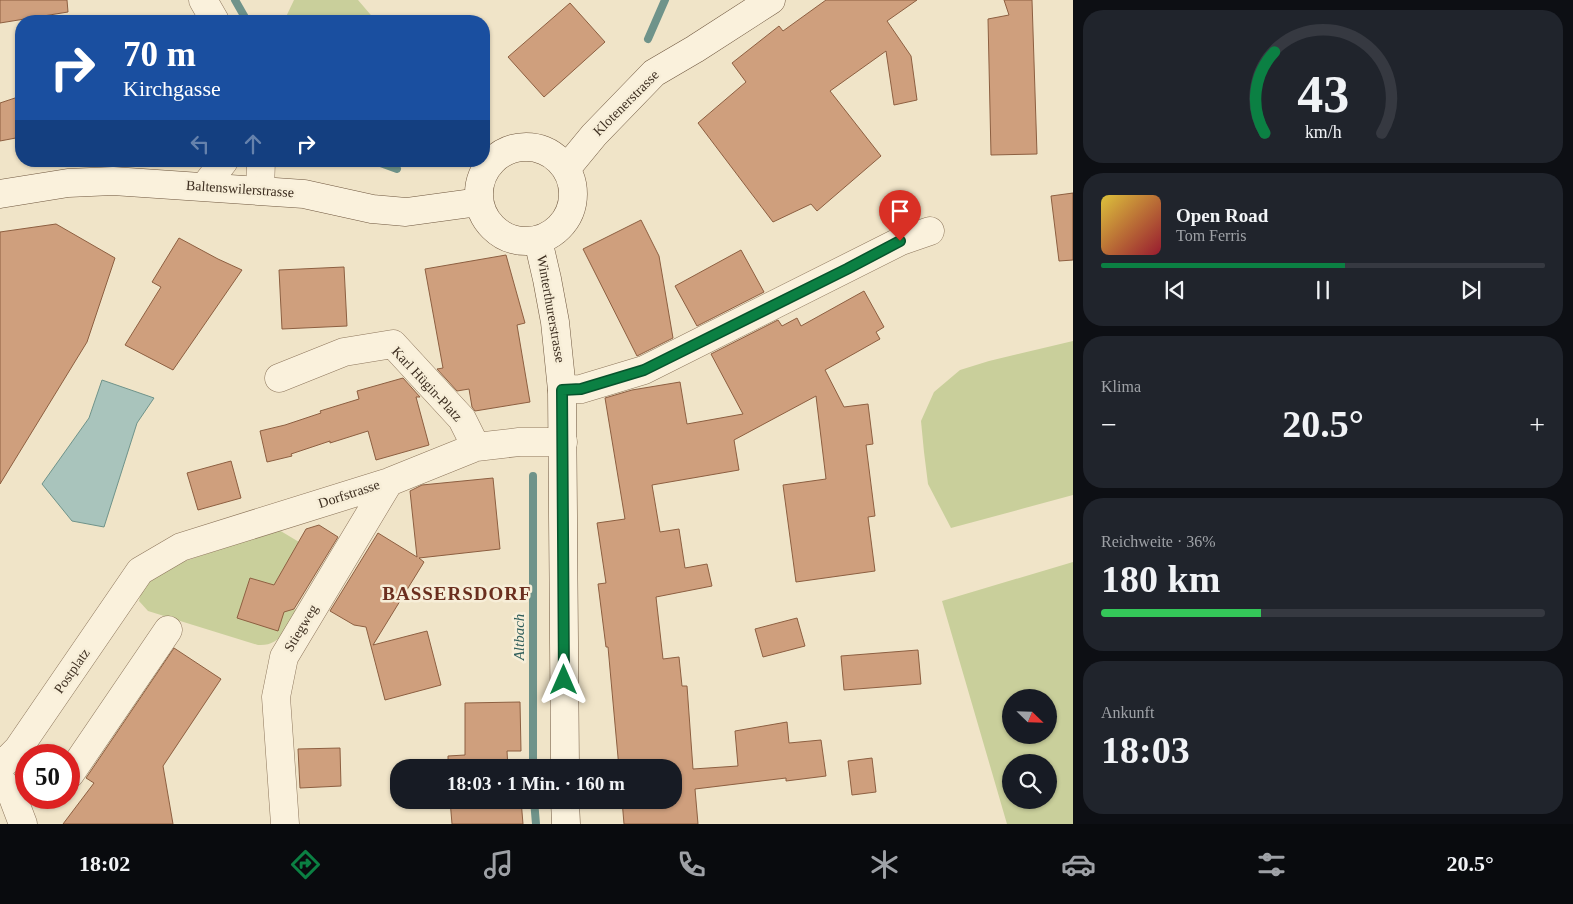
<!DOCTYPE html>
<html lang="de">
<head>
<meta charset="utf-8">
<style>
  body { margin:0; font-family:"Times New Roman",serif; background:#20242c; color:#f1f3f6; height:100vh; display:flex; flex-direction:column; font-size:19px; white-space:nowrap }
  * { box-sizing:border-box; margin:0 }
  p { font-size:16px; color:#9ea1a6 }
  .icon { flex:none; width:28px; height:28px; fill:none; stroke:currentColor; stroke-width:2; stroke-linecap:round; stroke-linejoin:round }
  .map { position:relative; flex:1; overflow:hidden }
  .drawer { display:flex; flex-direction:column; gap:10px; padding:10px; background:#0d0f14; width:500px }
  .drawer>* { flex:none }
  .top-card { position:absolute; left:15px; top:15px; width:475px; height:152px; border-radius:20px; box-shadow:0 1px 4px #0004; background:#1a4fa0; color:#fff; overflow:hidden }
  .needle { width:32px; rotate:113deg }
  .fabs { position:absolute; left:1002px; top:689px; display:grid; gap:10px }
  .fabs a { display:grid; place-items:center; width:55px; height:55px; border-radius:50%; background:#171b24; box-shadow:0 1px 4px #0004; font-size:25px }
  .speed { position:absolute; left:15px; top:744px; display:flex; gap:10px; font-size:25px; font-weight:700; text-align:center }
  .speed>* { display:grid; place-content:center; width:65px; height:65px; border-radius:50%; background:#171b24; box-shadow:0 1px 4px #0004; line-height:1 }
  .speed .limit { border:8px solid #d22; background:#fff; color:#111 }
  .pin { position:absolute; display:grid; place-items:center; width:42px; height:42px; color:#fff; margin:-51px -21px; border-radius:50% 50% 50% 0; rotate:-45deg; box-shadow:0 0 5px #0007 }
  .pin .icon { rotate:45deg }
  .me { position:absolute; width:55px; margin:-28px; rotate:0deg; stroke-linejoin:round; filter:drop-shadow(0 0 4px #0008) }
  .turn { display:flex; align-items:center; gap:18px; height:105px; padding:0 25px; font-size:22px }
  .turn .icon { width:65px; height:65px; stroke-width:2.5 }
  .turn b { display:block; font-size:35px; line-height:42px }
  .lanes { display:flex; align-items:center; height:48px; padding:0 25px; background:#0003; justify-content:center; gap:25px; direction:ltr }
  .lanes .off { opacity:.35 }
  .big { font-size:38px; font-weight:700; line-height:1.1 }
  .drawer .widget { flex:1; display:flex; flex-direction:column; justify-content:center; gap:8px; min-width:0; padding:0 18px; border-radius:20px; background:#20242c }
  .drawer .dial { align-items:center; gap:0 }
  .dial svg { height:130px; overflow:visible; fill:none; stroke:#363941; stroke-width:7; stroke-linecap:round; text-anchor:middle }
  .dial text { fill:#f1f3f6; stroke:none }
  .song { display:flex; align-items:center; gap:15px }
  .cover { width:60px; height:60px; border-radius:8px; background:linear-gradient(135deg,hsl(50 70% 55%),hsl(350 70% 35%)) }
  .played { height:5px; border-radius:2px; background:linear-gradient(90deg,#0b8043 55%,#363941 55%) }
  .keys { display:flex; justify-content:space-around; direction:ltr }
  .heat { display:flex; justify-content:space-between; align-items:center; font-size:28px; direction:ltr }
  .charge { height:8px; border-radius:4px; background:linear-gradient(90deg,#34c759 36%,#363941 0) }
  .trip { position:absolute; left:390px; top:759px; width:292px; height:50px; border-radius:20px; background:#171b24; box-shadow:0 1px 4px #0004; font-weight:700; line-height:50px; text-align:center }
  .menu { display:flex; height:80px; justify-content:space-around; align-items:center; background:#090b0e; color:#9ea1a6 }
  .menu .icon { width:35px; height:35px }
  .menu .current { color:#0b8043 }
  .menu b { font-size:22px; color:#f1f3f6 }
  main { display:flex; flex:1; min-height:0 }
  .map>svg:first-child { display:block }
  .green { fill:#c9cf9b; fill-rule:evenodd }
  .water { fill:#a9c4bc; stroke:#6f938a }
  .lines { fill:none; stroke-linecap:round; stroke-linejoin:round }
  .stream { stroke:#6f938a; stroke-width:8 }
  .building { fill:#cf9f7d; stroke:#8d5f41 }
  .street-casing { stroke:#8d765c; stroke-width:29 }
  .secondary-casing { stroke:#6f573f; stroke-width:29 }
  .street { stroke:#faf1dc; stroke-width:28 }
  .secondary { stroke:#faf1dc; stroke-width:28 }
  .route-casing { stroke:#07532c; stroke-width:12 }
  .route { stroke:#0b8043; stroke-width:9 }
  .labels { text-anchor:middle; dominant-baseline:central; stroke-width:5; stroke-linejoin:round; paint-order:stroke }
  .street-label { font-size:14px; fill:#3d2e20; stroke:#f7eed8 }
  .water-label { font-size:15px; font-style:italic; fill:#2f5d5a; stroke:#f7eed8 }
  .district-label { font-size:19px; font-weight:bold; letter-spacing:1px; fill:#6b2e1e; stroke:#f7eed8 }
</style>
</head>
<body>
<main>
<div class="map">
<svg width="1073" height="824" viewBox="0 0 1073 824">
  <rect width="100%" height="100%" fill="#f0e4c8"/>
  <!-- green -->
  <path class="green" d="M294 0H358L376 21H284Z
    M1073 341V495L951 528 928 484 924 452 921 421 934 392 960 370 989 361Z
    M279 530 299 542 274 585 250 578 238 618 285 608 291 610 302 608C290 624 281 647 258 645L148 611 139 601 142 589 149 582 182 562Z
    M1073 562V824H1007L942 601ZM1011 698H1049V735H1011ZM1011 762H1049V800H1011Z"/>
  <!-- water -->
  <path class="water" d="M102 380 154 398 137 423 104 527 72 521 42 484 89 418Z"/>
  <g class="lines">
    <!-- stream -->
    <path class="stream" d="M235 0 247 21
      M648 39 665 0
      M375 161 397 169
      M533 768V476
      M534 800 536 824"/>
  </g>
  <!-- building -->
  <path class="building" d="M0 0H67L68 12 0 23Z
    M826 0H917L887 21 911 56 917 100 894 105 886 51 830 91 881 156 817 211 811 204 773 222 698 123 746 82 732 63 779 26 783 31Z
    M1004 0H1032L1037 154 991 155 988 19 1009 15Z
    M570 3 605 42 544 97 508 57Z
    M21 96V137L0 141V103Z
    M1073 193V260L1059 261 1051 196Z
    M641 220 659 256 673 338 637 356 583 249Z
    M56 224 115 258 87 342 0 484V232Z
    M179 238 218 259 242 270 173 370 125 345 161 287 152 282Z
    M741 250 764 292 697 326 675 286Z
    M506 255 525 323 517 325 530 402 475 411 472 407 469 389 457 391 437 369 443 368 425 269Z
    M344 267 347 326 282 329 279 270Z
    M864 291 884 327 876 332 880 339 825 370 844 407 868 404 873 444 866 445 875 516 868 517 875 571 796 582 783 485 826 479 816 396 734 440 739 470 652 485 660 532 679 529 685 568 707 564 712 586 656 597 663 659 679 657 682 686H687L693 769 738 766 735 731 787 722 789 743 821 740 826 776 786 781V778L695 789 698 824H624L622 800H674V768H619L608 647H606L598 584 606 583 597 523 625 519 605 398 632 390 680 382 687 424 743 414 711 354 778 320 782 326 797 318 801 326Z
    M403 378 420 397H416L429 445 376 460 368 431 330 443V441L291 454 292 456 267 462 260 431 285 425 321 413 320 411 359 399 357 391Z
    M231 461 241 498 198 510 187 473Z
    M493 478 500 549 419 558 424 562 373 645 427 631 441 685 385 700 366 627 354 625 330 611 378 533 417 557 410 491 422 485Z
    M319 525 338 537 294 609 284 612 278 631 237 618 250 578 274 585 306 529Z
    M797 618 805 646 763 657 755 629Z
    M174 648 221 679 163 766 173 824H63L94 783 86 778Z
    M918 650 921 684 844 690 841 656Z
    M520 702 521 751H507L508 768H448V756L465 755V703Z
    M340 748 341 786 300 788 298 749Z
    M872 758 876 792 852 795 848 761Z
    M450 800H521L523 824H452Z"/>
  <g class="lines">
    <!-- street casing -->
    <g class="street-casing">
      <path id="street" d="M203 0 215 21
        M205 186 224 161
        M260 190 261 161
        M279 378 344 352 393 344 462 419 476 447
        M562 390 581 389 644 370 901 241 930 231
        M0 767 18 749 140 571 181 547 389 482 476 447 519 442H563
        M70 774 168 630
        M0 779 12 795 23 824
        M285 824 276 697 284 657 389 482"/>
    </g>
    <!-- secondary casing -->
    <g class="secondary-casing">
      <path id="secondary" d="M479 194a47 47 0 1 1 94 0a47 47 0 1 1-94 0Z
        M566 169 594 135 654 73 695 49 771 0
        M0 194 68 183 113 181 304 194 372 209 406 212 479 202
        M538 240 547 279 555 322 562 390 565 768
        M565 800 566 824"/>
    </g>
    <!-- street -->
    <use href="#street" class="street"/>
    <!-- secondary -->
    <use href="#secondary" class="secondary"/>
  </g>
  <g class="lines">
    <!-- route casing -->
    <g class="route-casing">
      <path id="route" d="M564 680 562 390 581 389 644 370 847 269 900 241"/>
    </g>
    <!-- route -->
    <use href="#route" class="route"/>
  </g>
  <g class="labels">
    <!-- street labels -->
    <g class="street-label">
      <text transform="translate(626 103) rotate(-45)">Klotenerstrasse</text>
      <text transform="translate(240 189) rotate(4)">Baltenswilerstrasse</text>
      <text transform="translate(551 309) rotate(80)">Winterthurerstrasse</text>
      <text transform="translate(427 384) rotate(47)">Karl Hügin-Platz</text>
      <text transform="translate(349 494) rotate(-18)">Dorfstrasse</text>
      <text transform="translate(301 628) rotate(-59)">Stiegweg</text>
      <text transform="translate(72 671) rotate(-55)">Postplatz</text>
    </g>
    <!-- water labels -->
    <g class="water-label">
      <text transform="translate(519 637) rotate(-90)">Altbach</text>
    </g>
    <!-- district labels -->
    <g class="district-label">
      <text x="457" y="593">BASSERSDORF</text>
    </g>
  </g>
</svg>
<div class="fabs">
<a><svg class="needle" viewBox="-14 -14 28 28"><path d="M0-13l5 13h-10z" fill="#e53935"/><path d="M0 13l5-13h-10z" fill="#9ea1a6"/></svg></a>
<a><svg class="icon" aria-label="search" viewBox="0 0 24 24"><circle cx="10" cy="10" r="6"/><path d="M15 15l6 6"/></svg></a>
</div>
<div class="speed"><div class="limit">50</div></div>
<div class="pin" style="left:900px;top:241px;background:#d93025"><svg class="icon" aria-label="arrive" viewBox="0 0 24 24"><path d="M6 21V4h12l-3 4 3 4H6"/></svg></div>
<svg class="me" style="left:564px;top:680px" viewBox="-20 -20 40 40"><path d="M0-17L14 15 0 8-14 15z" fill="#0b8043" stroke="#fff" stroke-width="4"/></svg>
<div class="trip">18:03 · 1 Min. · 160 m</div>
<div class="top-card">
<div class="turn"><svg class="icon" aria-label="right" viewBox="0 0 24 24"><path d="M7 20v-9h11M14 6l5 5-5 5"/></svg><div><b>70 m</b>Kirchgasse</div></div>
<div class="lanes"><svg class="icon off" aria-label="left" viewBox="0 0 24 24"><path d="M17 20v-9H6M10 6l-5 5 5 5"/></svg><svg class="icon off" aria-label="ahead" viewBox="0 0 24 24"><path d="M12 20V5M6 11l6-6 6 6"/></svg><svg class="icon" aria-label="right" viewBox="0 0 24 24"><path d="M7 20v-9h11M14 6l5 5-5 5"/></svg></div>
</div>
</div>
<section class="drawer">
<div class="widget dial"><svg viewBox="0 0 100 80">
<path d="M14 69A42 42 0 1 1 86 69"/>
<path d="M14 69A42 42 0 0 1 20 19" stroke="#0b8043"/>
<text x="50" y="56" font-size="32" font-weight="700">43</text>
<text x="50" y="72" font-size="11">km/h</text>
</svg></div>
<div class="widget">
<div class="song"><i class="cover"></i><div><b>Open Road</b><p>Tom Ferris</p></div></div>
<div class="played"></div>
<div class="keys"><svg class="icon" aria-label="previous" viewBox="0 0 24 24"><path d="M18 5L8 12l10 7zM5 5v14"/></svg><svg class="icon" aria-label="pause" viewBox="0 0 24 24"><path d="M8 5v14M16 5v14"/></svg><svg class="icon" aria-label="next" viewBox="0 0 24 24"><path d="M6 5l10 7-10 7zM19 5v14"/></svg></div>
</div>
<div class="widget"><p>Klima</p>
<div class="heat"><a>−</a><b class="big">20.5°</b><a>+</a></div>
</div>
<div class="widget"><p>Reichweite · 36%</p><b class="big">180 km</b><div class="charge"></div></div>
<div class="widget"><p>Ankunft</p><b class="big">18:03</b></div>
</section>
</main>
<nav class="menu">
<b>18:02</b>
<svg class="icon current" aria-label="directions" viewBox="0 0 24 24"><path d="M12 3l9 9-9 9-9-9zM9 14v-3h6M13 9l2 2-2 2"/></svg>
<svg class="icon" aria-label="music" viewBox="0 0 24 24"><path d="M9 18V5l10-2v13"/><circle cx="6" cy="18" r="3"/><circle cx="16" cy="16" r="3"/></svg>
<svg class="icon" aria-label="phone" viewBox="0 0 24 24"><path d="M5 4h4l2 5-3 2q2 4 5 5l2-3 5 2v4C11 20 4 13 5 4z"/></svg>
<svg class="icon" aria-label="climate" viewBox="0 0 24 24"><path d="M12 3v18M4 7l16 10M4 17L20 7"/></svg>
<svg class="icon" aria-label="car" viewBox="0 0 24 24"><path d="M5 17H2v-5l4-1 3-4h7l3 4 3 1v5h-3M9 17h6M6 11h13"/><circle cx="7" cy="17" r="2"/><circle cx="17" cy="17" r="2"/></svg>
<svg class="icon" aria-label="filters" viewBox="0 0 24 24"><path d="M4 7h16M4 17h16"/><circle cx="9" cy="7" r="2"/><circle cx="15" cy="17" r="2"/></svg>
<b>20.5°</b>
</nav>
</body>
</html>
